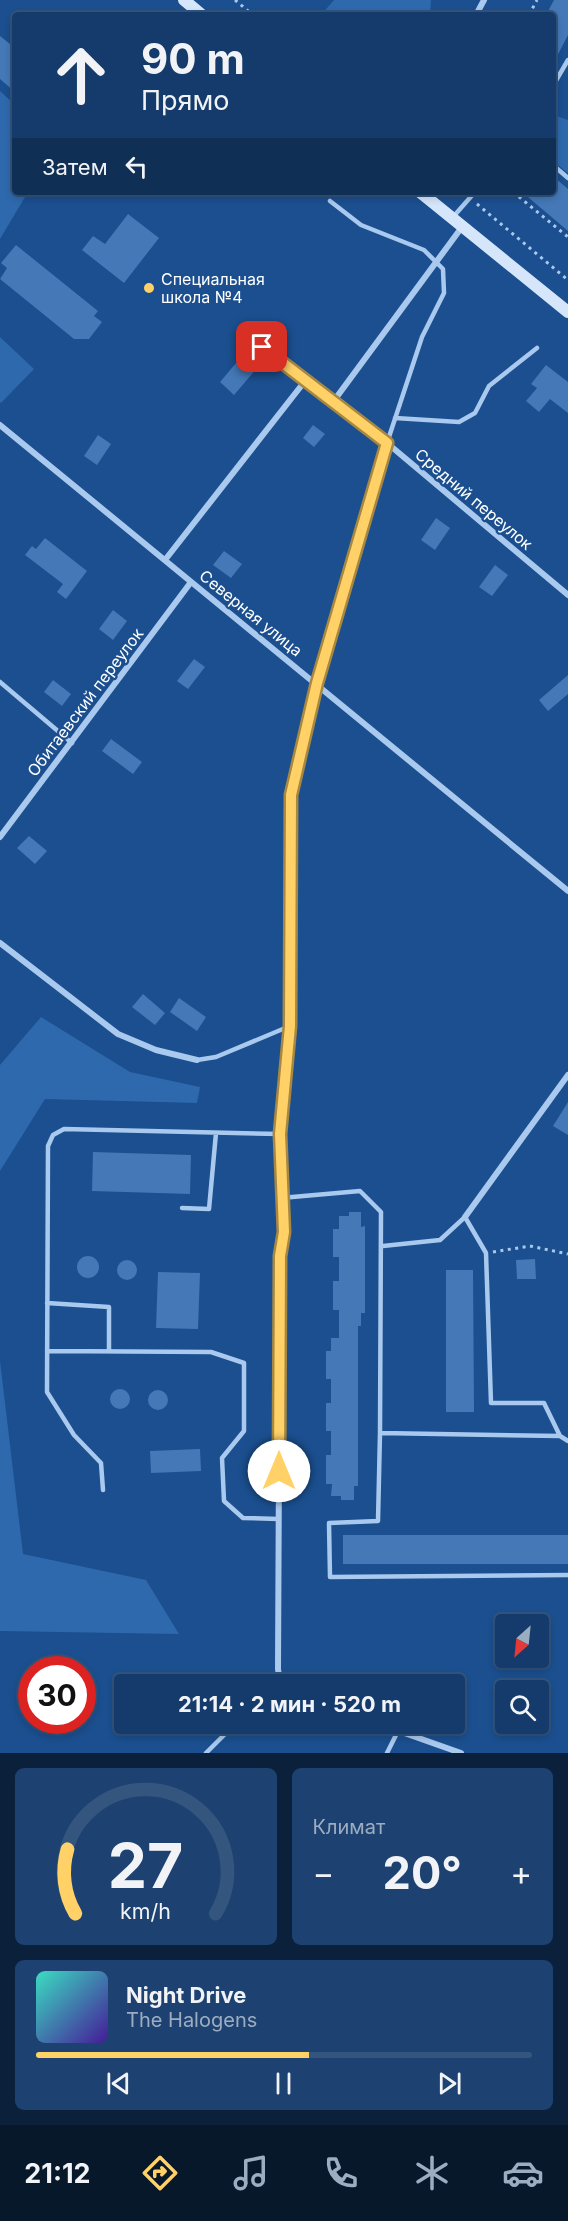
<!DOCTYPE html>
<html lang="ru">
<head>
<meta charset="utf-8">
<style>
  body { margin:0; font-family:Inter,sans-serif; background:#1d4271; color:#f1f3f6; height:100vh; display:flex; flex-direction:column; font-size:22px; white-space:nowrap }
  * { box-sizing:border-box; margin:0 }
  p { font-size:20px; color:#9dadc1 }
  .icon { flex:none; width:33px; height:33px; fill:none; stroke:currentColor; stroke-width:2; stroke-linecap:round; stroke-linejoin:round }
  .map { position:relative; height:1753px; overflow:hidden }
  .details { display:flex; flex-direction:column; gap:15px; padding:15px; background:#0b203b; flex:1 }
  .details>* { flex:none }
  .guide { position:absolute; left:12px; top:12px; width:544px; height:183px; border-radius:6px; box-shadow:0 3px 9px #0003,0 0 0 2px #33557e; background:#143b6b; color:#f1f3f6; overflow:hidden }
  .needle { width:39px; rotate:207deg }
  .buttons { position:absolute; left:495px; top:1614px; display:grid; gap:12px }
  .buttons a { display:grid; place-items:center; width:54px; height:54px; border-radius:6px; background:#143b6b; box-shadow:0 3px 9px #0003,0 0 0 2px #33557e; font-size:30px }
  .speed { position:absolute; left:18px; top:1656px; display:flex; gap:12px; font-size:30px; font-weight:700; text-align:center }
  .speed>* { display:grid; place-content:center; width:78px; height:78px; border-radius:50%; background:#143b6b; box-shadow:0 3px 9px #0003,0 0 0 2px #33557e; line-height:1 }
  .speed .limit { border:9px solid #d22; background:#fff; color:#111 }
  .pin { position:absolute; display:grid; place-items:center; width:51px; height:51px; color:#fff; margin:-26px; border-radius:12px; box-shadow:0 3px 9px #0006 }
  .me { position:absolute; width:66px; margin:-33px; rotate:0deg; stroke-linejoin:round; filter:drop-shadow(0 0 4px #0008) }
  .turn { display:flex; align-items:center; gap:21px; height:126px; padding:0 30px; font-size:27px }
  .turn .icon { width:78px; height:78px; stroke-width:2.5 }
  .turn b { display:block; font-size:42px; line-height:51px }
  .then { display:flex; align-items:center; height:57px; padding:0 30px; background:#0003; gap:12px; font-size:22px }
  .big { font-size:45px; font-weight:700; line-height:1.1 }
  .details .card { flex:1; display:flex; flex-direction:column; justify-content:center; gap:9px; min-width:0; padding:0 21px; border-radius:9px; background:#1d4271 }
  .details .dial { align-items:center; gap:0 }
  .dial svg { height:156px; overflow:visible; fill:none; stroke:#33557e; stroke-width:7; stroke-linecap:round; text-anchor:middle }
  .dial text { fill:#f1f3f6; stroke:none }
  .song { display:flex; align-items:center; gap:18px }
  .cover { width:72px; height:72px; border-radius:9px; background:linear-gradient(135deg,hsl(170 70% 55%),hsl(260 70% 35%)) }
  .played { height:6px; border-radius:3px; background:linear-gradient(90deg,#ffd166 55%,#33557e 55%) }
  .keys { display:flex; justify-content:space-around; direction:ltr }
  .heat { display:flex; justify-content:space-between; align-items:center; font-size:33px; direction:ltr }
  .details .tiles { flex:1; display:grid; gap:15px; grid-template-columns:1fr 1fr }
  .card:last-child { grid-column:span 2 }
  .trip { position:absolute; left:114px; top:1674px; width:351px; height:60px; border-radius:6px; background:#143b6b; box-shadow:0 3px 9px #0003,0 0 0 2px #33557e; font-weight:700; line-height:60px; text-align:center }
  .tab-bar { display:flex; height:96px; justify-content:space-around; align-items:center; background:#08182b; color:#9dadc1 }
  .tab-bar .icon { width:42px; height:42px }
  .tab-bar .selected { color:#ffd166 }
  .tab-bar b { font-size:27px; color:#f1f3f6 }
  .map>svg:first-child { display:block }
  .green { fill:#2e69ad }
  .building { fill:#4478b7 }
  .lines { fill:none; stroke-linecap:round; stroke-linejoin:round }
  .path { stroke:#a9c9ee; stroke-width:3; stroke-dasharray:3 4.5; stroke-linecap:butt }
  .service { stroke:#a9c9ee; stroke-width:4.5 }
  .minor { stroke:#a9c9ee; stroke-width:6 }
  .secondary { stroke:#d6e6fa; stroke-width:12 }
  .route-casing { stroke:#a68842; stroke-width:15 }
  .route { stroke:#ffd166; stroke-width:10 }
  .poi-dot { fill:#ffd166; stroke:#1b4f8f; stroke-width:2 }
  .labels { text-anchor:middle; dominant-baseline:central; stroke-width:4.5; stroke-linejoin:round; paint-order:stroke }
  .poi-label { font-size:16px; fill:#fff; stroke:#1b4f8f; text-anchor:start }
  .street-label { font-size:16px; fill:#fff; stroke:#1b4f8f }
</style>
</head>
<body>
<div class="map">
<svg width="568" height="1753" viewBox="0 0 568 1753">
  <rect width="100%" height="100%" fill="#1b4f8f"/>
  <!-- green -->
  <path class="green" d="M334 0H431L430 15H321Z
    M0 91 15 105V192H28L0 239Z
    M556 116 568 120V173L554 162V117Z
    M0 337 34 369 1 403 0 402Z
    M41 1017 130 1072 200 1087 197 1103 45 1099 0 1171V1065Z
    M0 1274V1361L23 1554 146 1580 179 1634 0 1631Z"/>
  <!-- building -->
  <path class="building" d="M554 0H568V35L554 62V15H546Z
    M0 36 15 48V92L0 79Z
    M554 177 568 189V231L522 192H554Z
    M128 214 159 238 124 283 82 250 93 236 105 244Z
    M16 245 98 311 94 316 102 322 89 339H74L0 279 7 268 1 263Z
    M242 356 257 368 234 395 220 382Z
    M546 365 568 382V413L550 399 539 412 526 401 537 388 531 384Z
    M313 425 325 434 314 447 303 438Z
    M98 435 111 444 97 465 84 456Z
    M436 518 450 528 435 550 421 540Z
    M45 538 87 571 66 599 57 592 63 584 25 555 32 546 36 549Z
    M224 551 242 564 231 578 213 565Z
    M495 565 508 575 492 596 479 587Z
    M113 610 127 621 113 640 99 629Z
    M194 659 205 667 188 689 177 681Z
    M568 675V694L548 711 539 700Z
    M53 680 71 694 62 706 44 692Z
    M111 739 142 762 133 774 102 751Z
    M29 836 47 851 35 864 17 848Z
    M143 994 165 1013 155 1025 132 1007Z
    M179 998 206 1017 197 1031 170 1012Z
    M568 1102V1135L553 1126Z
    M93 1152 191 1155 190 1194 92 1191Z
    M349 1212H361V1227L365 1226V1313H361V1326H358V1486H354V1500H341V1496H331L332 1484H326V1455H331V1431H326V1403H331V1379H326V1351H331V1338H339V1310H333V1281H339V1257H333V1229H339V1216H349Z
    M77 1267a11 11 0 1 1 22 0a11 11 0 1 1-22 0Z
    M535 1259 536 1279H517L516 1260Z
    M117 1270a10 10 0 1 1 20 0a10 10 0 1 1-20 0Z
    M446 1270H473L474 1412H446Z
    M158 1272 200 1273 198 1329 156 1328Z
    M110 1399a10 10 0 1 1 20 0a10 10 0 1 1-20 0Z
    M148 1400a10 10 0 1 1 20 0a10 10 0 1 1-20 0Z
    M200 1449 201 1471 151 1473 150 1451Z
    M343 1535H568V1564H343Z"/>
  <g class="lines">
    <!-- path -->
    <path class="path" d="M235 0 253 15
      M529 15 537 0
      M513 192 568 237
      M477 204 568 280
      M493 1252 530 1246 568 1254"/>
    <!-- service -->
    <path class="service" d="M554 84 568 60
      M554 166 568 178
      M330 201 361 225 424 250 443 269 444 293 422 337 387 443
      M453 217 475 192
      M395 418 459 422 475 413 489 386 537 348
      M0 682 72 743
      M197 1060 216 1057 290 1026
      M281 1198 360 1191 381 1212 380 1433 560 1436 568 1441
      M182 1208 209 1209 216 1133
      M383 1246 440 1240 465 1217 486 1253 491 1403H544L560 1436
      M47 1303 109 1307V1351
      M47 1351 211 1352 244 1363V1431L222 1458 224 1501 243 1518 279 1519
      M380 1433 378 1521 329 1523 330 1577 568 1575
      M103 1490 101 1463 74 1435 47 1392 48 1146 53 1135 64 1129 280 1134
      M206 1753 235 1724
      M387 1753 398 1731"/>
    <!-- minor -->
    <path class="minor" d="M476 15 484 0
      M248 335 387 443 568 595
      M333 402 462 227
      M0 425 568 891
      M165 560 305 381
      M0 837 191 582
      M0 943 118 1034 156 1050 197 1060
      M465 1217 568 1075
      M284 1684 280 1683 278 1669 280 1256 284 1232 280 1134 290 1026 291 795 317 683 387 443
      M379 1724 461 1753"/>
    <!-- secondary -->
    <path class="secondary" d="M184 0 202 15
      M420 192 568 312"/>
  </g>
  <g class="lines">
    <!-- route casing -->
    <g class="route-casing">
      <path id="route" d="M262 347 387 443 317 683 291 795 290 1026 280 1134 284 1232 280 1256 279 1471"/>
    </g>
    <!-- route -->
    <use href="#route" class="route"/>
  </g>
  <!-- markers -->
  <circle class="poi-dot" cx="149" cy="288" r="6"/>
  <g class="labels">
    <!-- poi labels -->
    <g class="poi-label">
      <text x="161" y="279">Специальная<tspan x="161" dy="18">школа №4</tspan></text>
    </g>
    <!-- street labels -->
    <g class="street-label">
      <text transform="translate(474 499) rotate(40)">Средний переулок</text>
      <text transform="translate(251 613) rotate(39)">Северная улица</text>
      <text transform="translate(85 702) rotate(-53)">Обитаевский переулок</text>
    </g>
  </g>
</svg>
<div class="buttons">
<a><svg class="needle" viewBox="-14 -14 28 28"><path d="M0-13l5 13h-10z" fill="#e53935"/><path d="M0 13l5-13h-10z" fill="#9dadc1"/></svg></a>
<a><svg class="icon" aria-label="search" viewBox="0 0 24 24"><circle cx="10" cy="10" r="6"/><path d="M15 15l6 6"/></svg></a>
</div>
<div class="speed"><div class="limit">30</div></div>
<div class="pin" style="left:262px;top:347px;background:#d93025"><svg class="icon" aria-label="arrive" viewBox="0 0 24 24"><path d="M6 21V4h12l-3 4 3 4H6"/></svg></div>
<svg class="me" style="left:279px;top:1471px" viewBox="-20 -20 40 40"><circle r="19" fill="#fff"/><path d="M0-13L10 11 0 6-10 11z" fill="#ffd166"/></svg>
<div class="trip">21:14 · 2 мин · 520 m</div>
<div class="guide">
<div class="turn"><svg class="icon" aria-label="ahead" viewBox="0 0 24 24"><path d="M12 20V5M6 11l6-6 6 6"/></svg><div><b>90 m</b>Прямо</div></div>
<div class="then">Затем<svg class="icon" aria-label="left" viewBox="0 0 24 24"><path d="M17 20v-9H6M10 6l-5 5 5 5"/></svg></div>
</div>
</div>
<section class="details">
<div class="tiles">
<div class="card dial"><svg viewBox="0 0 100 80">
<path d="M14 69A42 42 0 1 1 86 69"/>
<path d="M14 69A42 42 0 0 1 10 36" stroke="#ffd166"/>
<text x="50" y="56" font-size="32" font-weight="700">27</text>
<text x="50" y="72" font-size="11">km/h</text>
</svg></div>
<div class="card"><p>Климат</p>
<div class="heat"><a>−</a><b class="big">20°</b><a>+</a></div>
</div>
<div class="card">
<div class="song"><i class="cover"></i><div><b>Night Drive</b><p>The Halogens</p></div></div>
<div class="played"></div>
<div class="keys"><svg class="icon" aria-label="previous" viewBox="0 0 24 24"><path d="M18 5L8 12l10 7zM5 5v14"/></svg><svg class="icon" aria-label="pause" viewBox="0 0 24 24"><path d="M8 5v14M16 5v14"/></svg><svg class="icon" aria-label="next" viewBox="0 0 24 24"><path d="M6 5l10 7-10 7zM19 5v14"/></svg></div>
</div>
</div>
</section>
<nav class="tab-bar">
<b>21:12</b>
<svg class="icon selected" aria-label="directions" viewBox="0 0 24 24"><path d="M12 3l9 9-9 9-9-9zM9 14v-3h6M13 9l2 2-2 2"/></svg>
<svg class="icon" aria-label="music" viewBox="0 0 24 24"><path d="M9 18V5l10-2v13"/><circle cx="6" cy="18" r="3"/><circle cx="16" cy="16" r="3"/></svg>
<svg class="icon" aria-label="phone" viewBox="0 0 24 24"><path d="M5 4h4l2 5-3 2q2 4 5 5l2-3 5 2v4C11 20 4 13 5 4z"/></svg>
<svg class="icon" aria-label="climate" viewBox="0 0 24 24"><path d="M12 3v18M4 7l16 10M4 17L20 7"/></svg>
<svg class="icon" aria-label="car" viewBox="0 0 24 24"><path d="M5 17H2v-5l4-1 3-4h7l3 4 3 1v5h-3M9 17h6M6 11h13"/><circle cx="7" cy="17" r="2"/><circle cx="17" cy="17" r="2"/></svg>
</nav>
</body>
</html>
